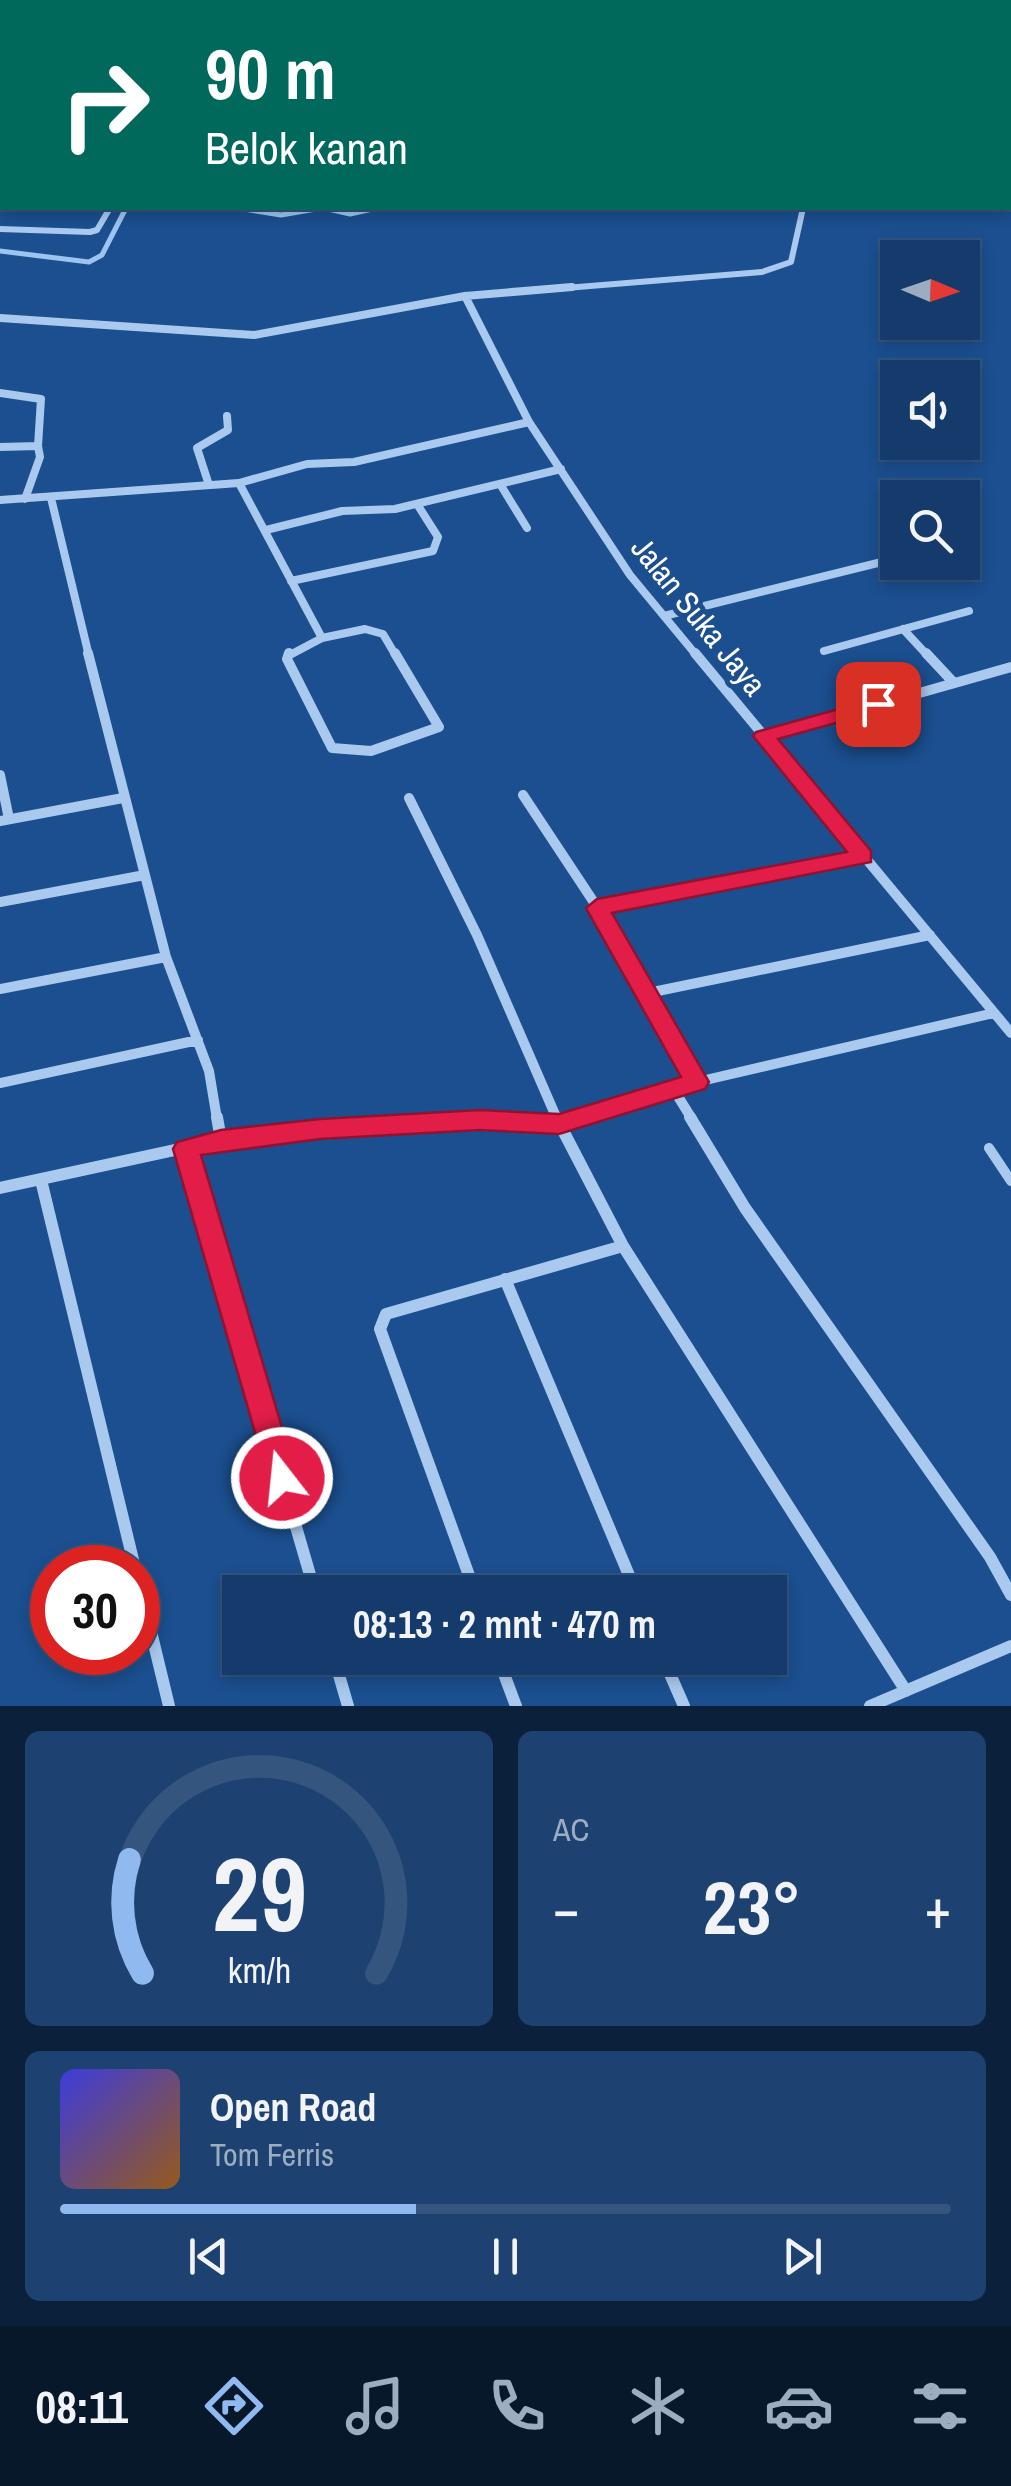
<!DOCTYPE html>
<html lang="id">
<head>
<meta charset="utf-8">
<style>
  body { margin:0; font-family:"Archivo Narrow",sans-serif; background:#1d4271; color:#f1f3f6; height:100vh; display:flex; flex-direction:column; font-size:38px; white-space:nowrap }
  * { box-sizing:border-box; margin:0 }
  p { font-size:32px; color:#9dadc1 }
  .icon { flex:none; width:55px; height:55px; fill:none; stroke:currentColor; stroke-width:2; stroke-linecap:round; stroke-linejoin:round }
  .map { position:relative; height:1706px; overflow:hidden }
  .panel { display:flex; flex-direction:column; gap:25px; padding:25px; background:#0b203b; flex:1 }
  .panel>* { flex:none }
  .banner { position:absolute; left:0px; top:0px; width:1012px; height:210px; box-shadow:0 5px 15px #0003,0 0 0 2px #33557e; background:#00695c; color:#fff; overflow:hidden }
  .needle { width:65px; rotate:92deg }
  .fabs { position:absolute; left:880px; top:240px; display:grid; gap:20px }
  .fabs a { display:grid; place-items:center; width:100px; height:100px; border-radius:0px; background:#143b6b; box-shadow:0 5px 15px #0003,0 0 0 2px #33557e; font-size:50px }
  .speed { position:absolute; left:30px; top:1545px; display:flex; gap:20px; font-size:50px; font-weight:700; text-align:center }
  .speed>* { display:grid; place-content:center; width:130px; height:130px; border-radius:50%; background:#143b6b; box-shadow:0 5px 15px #0003,0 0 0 2px #33557e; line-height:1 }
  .speed .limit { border:15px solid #d22; background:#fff; color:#111 }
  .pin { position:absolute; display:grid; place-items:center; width:85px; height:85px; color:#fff; margin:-42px; border-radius:20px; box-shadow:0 5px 15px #0006 }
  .me { position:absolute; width:110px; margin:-55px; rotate:344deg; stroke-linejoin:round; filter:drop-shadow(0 0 8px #0008) }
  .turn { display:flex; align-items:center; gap:35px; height:210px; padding:0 40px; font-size:45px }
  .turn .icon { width:130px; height:130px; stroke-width:2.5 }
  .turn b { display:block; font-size:70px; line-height:85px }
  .big { font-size:75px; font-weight:800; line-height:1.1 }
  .panel .widget { flex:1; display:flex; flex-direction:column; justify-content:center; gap:15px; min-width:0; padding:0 35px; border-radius:15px; background:#1d4271 }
  .panel .dial { align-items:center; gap:0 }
  .dial svg { height:260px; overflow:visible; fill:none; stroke:#33557e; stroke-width:7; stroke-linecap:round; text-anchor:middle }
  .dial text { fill:#f1f3f6; stroke:none }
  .song { display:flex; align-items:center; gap:30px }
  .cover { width:120px; height:120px; border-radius:15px; background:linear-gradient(135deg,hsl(240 70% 55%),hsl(30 70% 35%)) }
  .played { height:10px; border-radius:5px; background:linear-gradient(90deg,#90b9f0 40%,#33557e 40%) }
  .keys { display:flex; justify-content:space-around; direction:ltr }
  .heat { display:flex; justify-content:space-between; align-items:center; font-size:55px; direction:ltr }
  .panel .tiles { flex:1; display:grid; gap:25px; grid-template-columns:1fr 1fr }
  .widget:last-child { grid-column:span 2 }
  .trip { position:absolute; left:222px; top:1575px; width:565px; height:100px; border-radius:0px; background:#143b6b; box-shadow:0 5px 15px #0003,0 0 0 2px #33557e; font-weight:800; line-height:100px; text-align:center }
  .tab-bar { display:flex; height:160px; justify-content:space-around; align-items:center; background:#08182b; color:#9dadc1 }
  .tab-bar .icon { width:70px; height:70px }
  .tab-bar .current { color:#90b9f0 }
  .tab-bar b { font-size:45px; color:#f1f3f6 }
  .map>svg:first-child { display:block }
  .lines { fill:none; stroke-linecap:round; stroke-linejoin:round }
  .stream { stroke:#9cc4f0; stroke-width:5 }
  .lane { stroke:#a9c9ee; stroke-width:10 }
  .street-far3 { stroke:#a9c9ee; stroke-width:6 }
  .street-far2 { stroke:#a9c9ee; stroke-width:8 }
  .street-far1 { stroke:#a9c9ee; stroke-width:10 }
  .street { stroke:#a9c9ee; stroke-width:12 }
  .route { fill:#e11d48; stroke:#92132f; stroke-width:2.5 }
  .labels { text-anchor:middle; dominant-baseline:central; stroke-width:10; stroke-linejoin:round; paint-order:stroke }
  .street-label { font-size:32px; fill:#fff; stroke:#1b4f8f }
</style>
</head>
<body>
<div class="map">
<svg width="1011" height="1706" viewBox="0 0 1011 1706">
  <rect width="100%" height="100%" fill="#1b4f8f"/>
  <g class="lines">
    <!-- stream -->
    <path class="stream" d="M238 208 281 215 322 208
      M324 208 350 214 377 208
      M0 251 89 262 102 255 126 208"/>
    <!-- lane -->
    <path class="lane" d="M989 1148 1011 1181"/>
    <!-- street-far3 -->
    <path class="street-far3" d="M91 2 113 0
      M874 2 890 0
      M0 229 90 232 97 230 110 208
      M541 290 762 272 791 262 803 208"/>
    <!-- street-far2 -->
    <path class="street-far2" d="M465 296 529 422 630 575 697 656
      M0 318 254 335 465 296 572 287
      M0 393 41 399 38 446
      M0 447 38 446 40 457 25 499
      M208 482 197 448 228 430 227 416
      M239 483 307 464 354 462 529 422
      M500 484 527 528
      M51 498 89 656
      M0 500 239 483 322 638
      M266 530 342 511 395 509 561 469
      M291 581 433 551 438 537 417 504
      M664 616 898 558
      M903 629 928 656
      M322 638 365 629 383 634 396 656
      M824 651 969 611
      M288 656 322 638"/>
    <!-- street-far1 -->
    <path class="street-far1" d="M88 653 166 957 209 1071 217 1119
      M289 653 287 659 332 748 371 751 439 727 395 653
      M695 653 1011 1033
      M926 653 954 683
      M764 737 1011 667
      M0 775 9 819
      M523 795 597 907 697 1082
      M409 798 477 935 557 1119
      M0 821 123 798
      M0 902 145 875
      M597 907 863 856
      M0 989 166 957
      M648 993 930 935
      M0 1083 198 1040
      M674 1090 692 1119
      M574 1119 697 1082 994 1013"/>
    <!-- street -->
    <path class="street" d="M556 1117 623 1246 906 1691
      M690 1117 745 1208 990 1557 1011 1595
      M221 1140 480 1120 559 1124 582 1117
      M186 1149 315 1592
      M41 1180 135 1568
      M0 1188 221 1140 217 1117
      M505 1279 636 1592
      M138 1578 169 1706
      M475 1592 380 1329 386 1314 623 1246
      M334 1658 348 1706
      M498 1658 516 1706
      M663 1658 684 1706
      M870 1706 1011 1646"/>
  </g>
  <!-- route -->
  <path class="route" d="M878 698 886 700V709L778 739 871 851V862L612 913 709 1082 705 1089 559 1134 480 1130 320 1139 201 1155 297 1478 293 1488 282 1492 271 1488 173 1149 177 1142 221 1130 320 1119 480 1110 559 1114 681 1077 586 908 597 899 847 852 753 736 756 732Z"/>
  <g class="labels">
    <!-- street labels -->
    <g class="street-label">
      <text transform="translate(699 616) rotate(51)">Jalan Suka Jaya</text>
    </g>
  </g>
</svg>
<div class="fabs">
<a><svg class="needle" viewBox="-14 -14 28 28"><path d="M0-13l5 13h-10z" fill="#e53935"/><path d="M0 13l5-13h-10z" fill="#9dadc1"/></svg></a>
<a><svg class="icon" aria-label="sound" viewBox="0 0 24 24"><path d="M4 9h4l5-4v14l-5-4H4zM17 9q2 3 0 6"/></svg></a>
<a><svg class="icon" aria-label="search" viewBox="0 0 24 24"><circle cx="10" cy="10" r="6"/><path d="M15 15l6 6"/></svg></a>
</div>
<div class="speed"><div class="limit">30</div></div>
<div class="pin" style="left:878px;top:704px;background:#d93025"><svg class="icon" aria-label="arrive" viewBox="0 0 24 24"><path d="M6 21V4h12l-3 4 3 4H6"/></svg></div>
<svg class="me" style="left:282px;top:1478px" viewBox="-20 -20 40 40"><circle r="17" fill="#e11d48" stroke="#fff" stroke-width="3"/><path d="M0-11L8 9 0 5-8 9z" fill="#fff"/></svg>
<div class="trip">08:13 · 2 mnt · 470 m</div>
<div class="banner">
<div class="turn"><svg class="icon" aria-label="right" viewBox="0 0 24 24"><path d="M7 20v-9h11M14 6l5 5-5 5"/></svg><div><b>90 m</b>Belok kanan</div></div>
</div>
</div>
<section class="panel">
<div class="tiles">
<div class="widget dial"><svg viewBox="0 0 100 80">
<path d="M14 69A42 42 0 1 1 86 69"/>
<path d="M14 69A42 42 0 0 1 10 34" stroke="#90b9f0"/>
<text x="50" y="56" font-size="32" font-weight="700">29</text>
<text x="50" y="72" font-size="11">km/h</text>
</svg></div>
<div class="widget"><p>AC</p>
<div class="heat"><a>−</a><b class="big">23°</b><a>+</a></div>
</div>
<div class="widget">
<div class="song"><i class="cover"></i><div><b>Open Road</b><p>Tom Ferris</p></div></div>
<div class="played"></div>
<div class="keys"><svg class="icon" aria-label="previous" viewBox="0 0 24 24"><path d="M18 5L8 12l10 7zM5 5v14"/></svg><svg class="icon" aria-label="pause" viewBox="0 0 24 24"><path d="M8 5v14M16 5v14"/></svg><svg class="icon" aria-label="next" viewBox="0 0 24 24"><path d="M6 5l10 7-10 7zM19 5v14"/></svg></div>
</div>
</div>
</section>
<nav class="tab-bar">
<b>08:11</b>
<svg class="icon current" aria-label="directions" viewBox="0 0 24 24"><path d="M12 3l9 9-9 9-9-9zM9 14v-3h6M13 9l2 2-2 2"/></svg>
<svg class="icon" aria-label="music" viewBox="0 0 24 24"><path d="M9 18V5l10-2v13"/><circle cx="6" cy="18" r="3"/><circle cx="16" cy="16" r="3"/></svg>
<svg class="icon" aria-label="phone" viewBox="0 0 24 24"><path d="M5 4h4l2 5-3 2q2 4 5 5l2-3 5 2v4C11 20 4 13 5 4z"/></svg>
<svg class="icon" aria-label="climate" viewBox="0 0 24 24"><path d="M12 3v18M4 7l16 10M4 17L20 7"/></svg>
<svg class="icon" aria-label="car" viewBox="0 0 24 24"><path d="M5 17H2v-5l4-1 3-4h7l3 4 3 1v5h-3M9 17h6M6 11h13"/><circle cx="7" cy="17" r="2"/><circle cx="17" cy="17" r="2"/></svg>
<svg class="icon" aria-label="filters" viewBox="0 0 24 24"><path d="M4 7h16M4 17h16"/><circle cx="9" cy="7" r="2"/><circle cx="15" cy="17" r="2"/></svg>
</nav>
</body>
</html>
